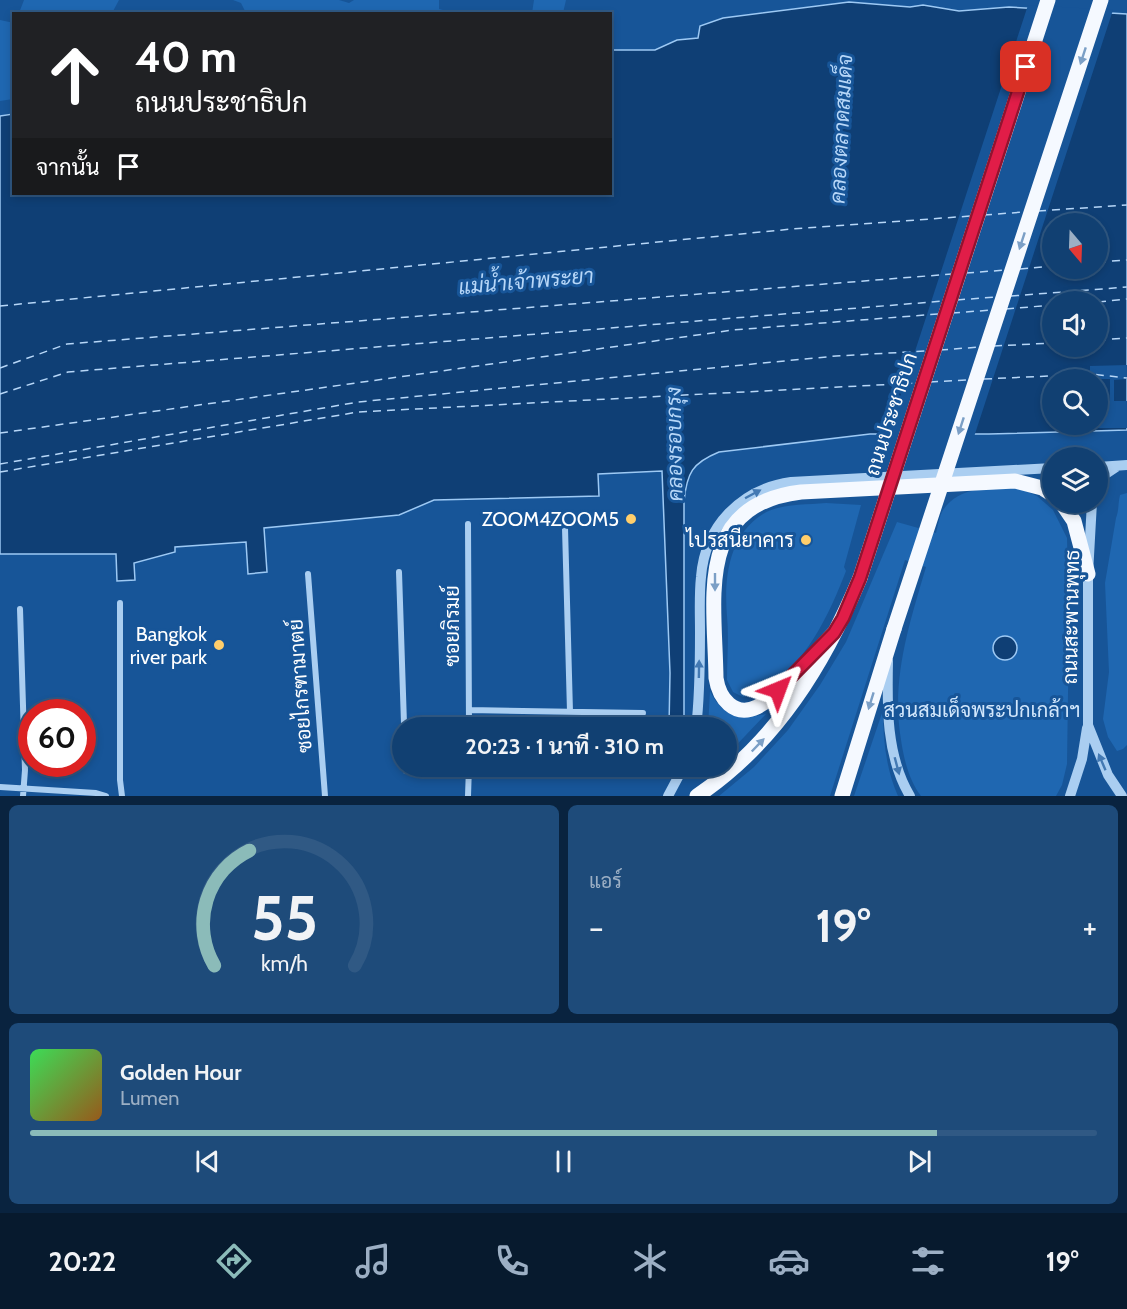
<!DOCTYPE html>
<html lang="th">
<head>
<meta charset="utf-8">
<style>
  body { margin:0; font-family:Cabin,Sarabun,sans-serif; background:#1e4b7a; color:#f1f3f6; height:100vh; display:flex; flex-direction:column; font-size:22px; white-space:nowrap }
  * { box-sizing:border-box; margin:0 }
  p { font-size:20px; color:#9cafc4 }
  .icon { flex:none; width:33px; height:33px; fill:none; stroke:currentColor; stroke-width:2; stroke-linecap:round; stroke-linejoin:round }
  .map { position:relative; height:796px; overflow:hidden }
  .details { display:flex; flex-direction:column; gap:9px; padding:9px; background:#09233f; flex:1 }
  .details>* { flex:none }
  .top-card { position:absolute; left:12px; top:12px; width:600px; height:183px; border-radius:0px; box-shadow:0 3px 9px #0003,0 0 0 2px #305984; background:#202124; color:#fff; overflow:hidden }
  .needle { width:39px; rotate:161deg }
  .controls { position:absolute; left:1042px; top:213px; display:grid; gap:12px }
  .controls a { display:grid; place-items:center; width:66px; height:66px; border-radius:50%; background:#114072; box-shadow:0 3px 9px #0003,0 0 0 2px #305984; font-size:30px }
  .speed { position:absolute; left:18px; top:699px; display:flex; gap:12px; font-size:30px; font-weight:700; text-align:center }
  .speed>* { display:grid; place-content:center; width:78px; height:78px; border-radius:50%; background:#114072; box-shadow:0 3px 9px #0003,0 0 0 2px #305984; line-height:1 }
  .speed .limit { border:9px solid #d22; background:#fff; color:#111 }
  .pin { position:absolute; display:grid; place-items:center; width:51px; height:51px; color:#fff; margin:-26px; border-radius:12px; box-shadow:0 3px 9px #0006 }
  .me { position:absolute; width:66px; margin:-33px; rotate:44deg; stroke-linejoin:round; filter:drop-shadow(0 0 4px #0008) }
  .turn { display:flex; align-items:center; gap:21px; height:126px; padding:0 24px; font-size:27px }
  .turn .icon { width:78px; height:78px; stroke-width:2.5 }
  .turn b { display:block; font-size:42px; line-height:51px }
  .then { display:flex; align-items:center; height:57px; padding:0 24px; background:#0003; gap:12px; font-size:22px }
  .big { font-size:45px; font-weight:700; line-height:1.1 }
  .details .tile { flex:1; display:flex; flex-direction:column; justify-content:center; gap:9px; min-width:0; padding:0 21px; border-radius:9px; background:#1e4b7a }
  .details .dial { align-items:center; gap:0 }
  .dial svg { height:156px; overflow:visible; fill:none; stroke:#305984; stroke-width:7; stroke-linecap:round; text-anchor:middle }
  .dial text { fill:#f1f3f6; stroke:none }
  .song { display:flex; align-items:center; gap:18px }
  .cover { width:72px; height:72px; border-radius:9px; background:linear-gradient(135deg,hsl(130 70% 55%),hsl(30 70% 35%)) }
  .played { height:6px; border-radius:3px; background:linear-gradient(90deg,#8bbbb9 85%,#305984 85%) }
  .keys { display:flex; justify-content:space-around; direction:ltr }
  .heat { display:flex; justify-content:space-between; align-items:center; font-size:33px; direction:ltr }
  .details .tiles { flex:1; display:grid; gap:9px; grid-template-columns:1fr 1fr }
  .tile:last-child { grid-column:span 2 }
  .trip { position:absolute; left:392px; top:717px; width:345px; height:60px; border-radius:30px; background:#114072; box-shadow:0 3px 9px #0003,0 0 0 2px #305984; font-weight:700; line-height:60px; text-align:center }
  .menu { display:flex; height:96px; justify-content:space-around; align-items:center; background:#071a2e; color:#9cafc4 }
  .menu .icon { width:42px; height:42px }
  .menu .selected { color:#8bbbb9 }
  .menu b { font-size:27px; color:#f1f3f6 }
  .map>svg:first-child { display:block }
  .green { fill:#1f67b1 }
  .water { fill:#0f3f75; stroke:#9dc9f4; stroke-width:1.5; fill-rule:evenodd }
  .pier { fill:#175598 }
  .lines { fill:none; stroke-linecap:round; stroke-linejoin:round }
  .ferry { stroke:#b7d7f8; stroke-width:1.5; stroke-dasharray:8 6; stroke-linecap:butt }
  .minor { stroke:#aacef1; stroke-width:6 }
  .tertiary { stroke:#aacef1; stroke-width:10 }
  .primary { stroke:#f5f9ff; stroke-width:15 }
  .primary-bridge { stroke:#f5f9ff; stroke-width:15 }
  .oneway { fill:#7b9fc6 }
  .oneway2 { fill:#4379b3 }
  .route-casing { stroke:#92132f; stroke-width:15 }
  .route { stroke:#e11d48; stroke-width:10 }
  .poi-dot { fill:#ffce6b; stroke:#175598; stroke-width:2 }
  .labels { text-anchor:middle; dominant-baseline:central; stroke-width:6; stroke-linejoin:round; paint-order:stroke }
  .street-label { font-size:20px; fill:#fff; stroke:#175598 }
  .poi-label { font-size:20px; fill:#fff; stroke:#175598; text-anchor:end }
  .park-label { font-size:20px; fill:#d2e7fc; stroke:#175598 }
  .water-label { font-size:21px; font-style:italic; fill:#b7d7f8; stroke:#175598 }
</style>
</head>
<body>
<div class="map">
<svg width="1127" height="796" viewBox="0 0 1127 796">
  <rect width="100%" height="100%" fill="#175598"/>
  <!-- green -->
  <path class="green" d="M24 0H119L112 13H19Z
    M233 0H339L349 3 354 0H439V9L447 11 449 13H244L245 11 241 3Z
    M534 0H566L563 13H532Z
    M0 20 14 23 13 99 0 101Z
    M1017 487 1037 496 1053 510 1067 538 1069 623 1067 764 1062 785 1056 796H921C909 780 904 760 901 740 891 679 909 625 926 567L905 560 830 796H719L754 767 788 730 820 685 846 642 897 522 936 533C938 526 939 517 943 510 960 485 990 489 1017 487Z
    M1127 493V745L1123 749 1117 751 1108 737 1103 719 1109 672 1105 583 1116 518C1119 511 1118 503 1120 495Z
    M826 503 861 505 844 567 846 571C827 620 799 681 743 697L733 692 727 680C727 659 729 637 727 616 724 579 728 536 763 514 781 503 806 505 826 503Z
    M710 691C722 716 740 720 766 714L726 756V728H708Z
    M883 710C883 740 886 769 898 796H854Z"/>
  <!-- water -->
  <path class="water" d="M849 2 910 7 923 5 959 11 1009 7 1127 14V430L989 434H870L719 452C692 463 687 473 684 501V719L682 727H669L670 673 662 471 598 474 599 496 434 500 399 515 264 528 267 572 248 574 246 542 175 547V552L134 563 135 580 117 581 116 554H0V116L13 114 14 194H610L611 50H655L677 40 698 38 700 26 723 18ZM1053 224H1098V268H1053ZM1053 302H1098V346H1053ZM1053 380H1098V424H1053Z
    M993 648a12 12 0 1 1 24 0a12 12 0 1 1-24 0Z"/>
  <!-- pier -->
  <path class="pier" d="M1028 5 1113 10 974 437H887Z
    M1127 365V379L1114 380V401H1127V428H1092V425L1098 424V402L1110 401V379H1090V366Z"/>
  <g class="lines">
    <!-- ferry -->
    <path class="ferry" d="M1038 211 1127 205
      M984 215 1024 212
      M1098 262 1127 260
      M1020 269 1053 266
      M966 273 1006 270
      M1011 296 1127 287
      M957 300 995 297
      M1098 302 1127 299
      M0 306 792 229 971 216
      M1006 309 1053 305
      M952 313 992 310
      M1098 340 1127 338
      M994 346 1053 343
      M940 350 980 347
      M0 368 67 344 952 274
      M984 379 1091 374 1127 378
      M930 382 967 380
      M0 394 68 372 944 301
      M0 433 733 330 938 314
      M0 464 358 402 836 356 926 351
      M0 472 358 412 917 383"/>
    <!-- minor -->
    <path class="minor" d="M468 524 469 728
      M565 528 570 712
      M399 572 404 724 469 722
      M308 574 325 796
      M120 603V780L122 796
      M20 609 25 770 23 796
      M469 710 643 713
      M406 771 469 770
      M0 787 96 793 106 796
      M468 796 469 767"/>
    <!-- tertiary -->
    <path class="tertiary" d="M1098 467 1127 465
      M1098 484 1104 475 1116 467
      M1092 502 1088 574V725L1108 775 1122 796
      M888 661C887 706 886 756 910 796
      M696 728C700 696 700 664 700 632 700 613 699 595 701 577 705 526 741 489 791 482L1053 468
      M668 796 684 766
      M1070 796 1082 759 1087 728"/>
    <!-- primary -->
    <path class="primary" d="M1061 502 1074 521 1088 574
      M834 633C815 653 779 696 757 707 734 718 719 698 716 678 715 598 694 505 801 492L1015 481 1042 488 1053 495
      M697 796C776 743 824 664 860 578
      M842 796 894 629"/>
    <!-- primary-bridge -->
    <path class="primary-bridge" d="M860 578 1048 0
      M894 629 1101 0"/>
  </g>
  <!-- one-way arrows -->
  <defs><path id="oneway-solid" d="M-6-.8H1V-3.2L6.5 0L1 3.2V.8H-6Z" transform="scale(1.5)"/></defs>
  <g class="oneway">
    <use href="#oneway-solid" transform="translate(1083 56) rotate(108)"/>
    <use href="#oneway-solid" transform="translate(1022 241) rotate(108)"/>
    <use href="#oneway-solid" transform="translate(961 426) rotate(108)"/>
    <use href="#oneway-solid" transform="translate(715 582) rotate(90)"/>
    <use href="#oneway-solid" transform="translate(871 701) rotate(107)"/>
    <use href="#oneway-solid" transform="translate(758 745) rotate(-46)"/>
  </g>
  <g class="oneway2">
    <use href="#oneway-solid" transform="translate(753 494) rotate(-28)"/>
    <use href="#oneway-solid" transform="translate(699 669) rotate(-89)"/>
    <use href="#oneway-solid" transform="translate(1102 762) rotate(-113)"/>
    <use href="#oneway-solid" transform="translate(897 766) rotate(75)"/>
  </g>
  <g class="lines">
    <!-- route casing -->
    <g class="route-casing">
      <path id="route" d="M778 690 834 633 843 618 860 578 1026 67"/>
    </g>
    <!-- route -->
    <use href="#route" class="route"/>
  </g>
  <!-- markers -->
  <g class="poi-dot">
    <circle cx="631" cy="519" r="6"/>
    <circle cx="806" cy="540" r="6"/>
    <circle cx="219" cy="645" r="6"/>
  </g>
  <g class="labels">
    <!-- street labels -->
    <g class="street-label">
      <text transform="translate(891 414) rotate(-72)">ถนนประชาธิปก</text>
      <text transform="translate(1071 617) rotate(-89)">ถนนสะพานพุทธ</text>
      <text transform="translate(452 626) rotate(-90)">ซอยภิรมย์</text>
      <text transform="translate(300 686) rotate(-94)">ซอยไกรฑามาตย์</text>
    </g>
    <!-- poi labels -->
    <g class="poi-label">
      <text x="619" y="519">ZOOM4ZOOM5</text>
      <text x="794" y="540">ไปรสนียาคาร</text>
      <text x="207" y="634">Bangkok<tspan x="207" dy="23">river park</tspan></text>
    </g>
    <!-- park labels -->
    <g class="park-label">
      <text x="982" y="710">สวนสมเด็จพระปกเกล้าฯ</text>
    </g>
    <!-- water labels -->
    <g class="water-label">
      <text transform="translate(841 129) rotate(-87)">คลองตลาดสมเด็จ</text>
      <text transform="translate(526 281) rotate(-5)">แม่น้ำเจ้าพระยา</text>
      <text transform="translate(674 444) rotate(-91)">คลองรอบกรุง</text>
    </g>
  </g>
</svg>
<div class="controls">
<a><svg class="needle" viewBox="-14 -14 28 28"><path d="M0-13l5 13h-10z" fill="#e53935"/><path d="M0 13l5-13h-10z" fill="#9cafc4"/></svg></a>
<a><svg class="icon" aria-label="sound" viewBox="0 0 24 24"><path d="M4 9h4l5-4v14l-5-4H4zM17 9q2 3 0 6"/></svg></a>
<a><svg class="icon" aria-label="search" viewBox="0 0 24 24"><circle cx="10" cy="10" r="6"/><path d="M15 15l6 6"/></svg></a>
<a><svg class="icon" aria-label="layers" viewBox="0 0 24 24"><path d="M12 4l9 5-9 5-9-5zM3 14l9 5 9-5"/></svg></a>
</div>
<div class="speed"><div class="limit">60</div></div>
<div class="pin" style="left:1026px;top:67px;background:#d93025"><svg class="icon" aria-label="arrive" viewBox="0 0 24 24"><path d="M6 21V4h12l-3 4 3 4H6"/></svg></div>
<svg class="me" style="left:778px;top:690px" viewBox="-20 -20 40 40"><path d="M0-17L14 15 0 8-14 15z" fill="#e11d48" stroke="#fff" stroke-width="4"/></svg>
<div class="trip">20:23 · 1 นาที · 310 m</div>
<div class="top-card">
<div class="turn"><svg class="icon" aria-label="ahead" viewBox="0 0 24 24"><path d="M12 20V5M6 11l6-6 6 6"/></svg><div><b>40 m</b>ถนนประชาธิปก</div></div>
<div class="then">จากนั้น<svg class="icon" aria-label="arrive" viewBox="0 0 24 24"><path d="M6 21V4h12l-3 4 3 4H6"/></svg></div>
</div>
</div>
<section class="details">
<div class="tiles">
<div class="tile dial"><svg viewBox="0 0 100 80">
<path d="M14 69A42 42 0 1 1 86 69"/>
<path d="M14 69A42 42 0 0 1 32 10" stroke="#8bbbb9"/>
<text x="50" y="56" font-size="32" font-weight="700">55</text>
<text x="50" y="72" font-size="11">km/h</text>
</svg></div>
<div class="tile"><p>แอร์</p>
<div class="heat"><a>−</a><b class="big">19°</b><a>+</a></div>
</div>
<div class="tile">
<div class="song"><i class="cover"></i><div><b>Golden Hour</b><p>Lumen</p></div></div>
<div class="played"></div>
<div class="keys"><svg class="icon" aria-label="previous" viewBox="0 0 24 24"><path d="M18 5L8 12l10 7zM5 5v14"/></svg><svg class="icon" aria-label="pause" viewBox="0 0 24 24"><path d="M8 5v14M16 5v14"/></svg><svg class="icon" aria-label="next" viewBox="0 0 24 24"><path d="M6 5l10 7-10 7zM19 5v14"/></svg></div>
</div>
</div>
</section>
<nav class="menu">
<b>20:22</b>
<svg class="icon selected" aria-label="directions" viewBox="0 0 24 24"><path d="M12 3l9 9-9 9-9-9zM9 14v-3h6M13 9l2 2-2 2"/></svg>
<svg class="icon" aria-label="music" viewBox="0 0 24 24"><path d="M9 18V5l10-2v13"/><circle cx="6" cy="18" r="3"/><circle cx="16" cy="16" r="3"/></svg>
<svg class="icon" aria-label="phone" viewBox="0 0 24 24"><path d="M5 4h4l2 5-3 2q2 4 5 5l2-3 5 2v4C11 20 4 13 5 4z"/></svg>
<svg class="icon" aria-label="climate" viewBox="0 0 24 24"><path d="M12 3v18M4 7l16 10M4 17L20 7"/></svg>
<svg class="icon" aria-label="car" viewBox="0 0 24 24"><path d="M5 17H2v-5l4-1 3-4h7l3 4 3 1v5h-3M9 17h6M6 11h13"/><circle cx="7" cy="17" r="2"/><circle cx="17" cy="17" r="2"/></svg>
<svg class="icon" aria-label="filters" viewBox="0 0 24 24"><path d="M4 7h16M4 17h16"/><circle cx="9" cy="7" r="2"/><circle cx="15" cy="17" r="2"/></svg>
<b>19°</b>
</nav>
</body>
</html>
